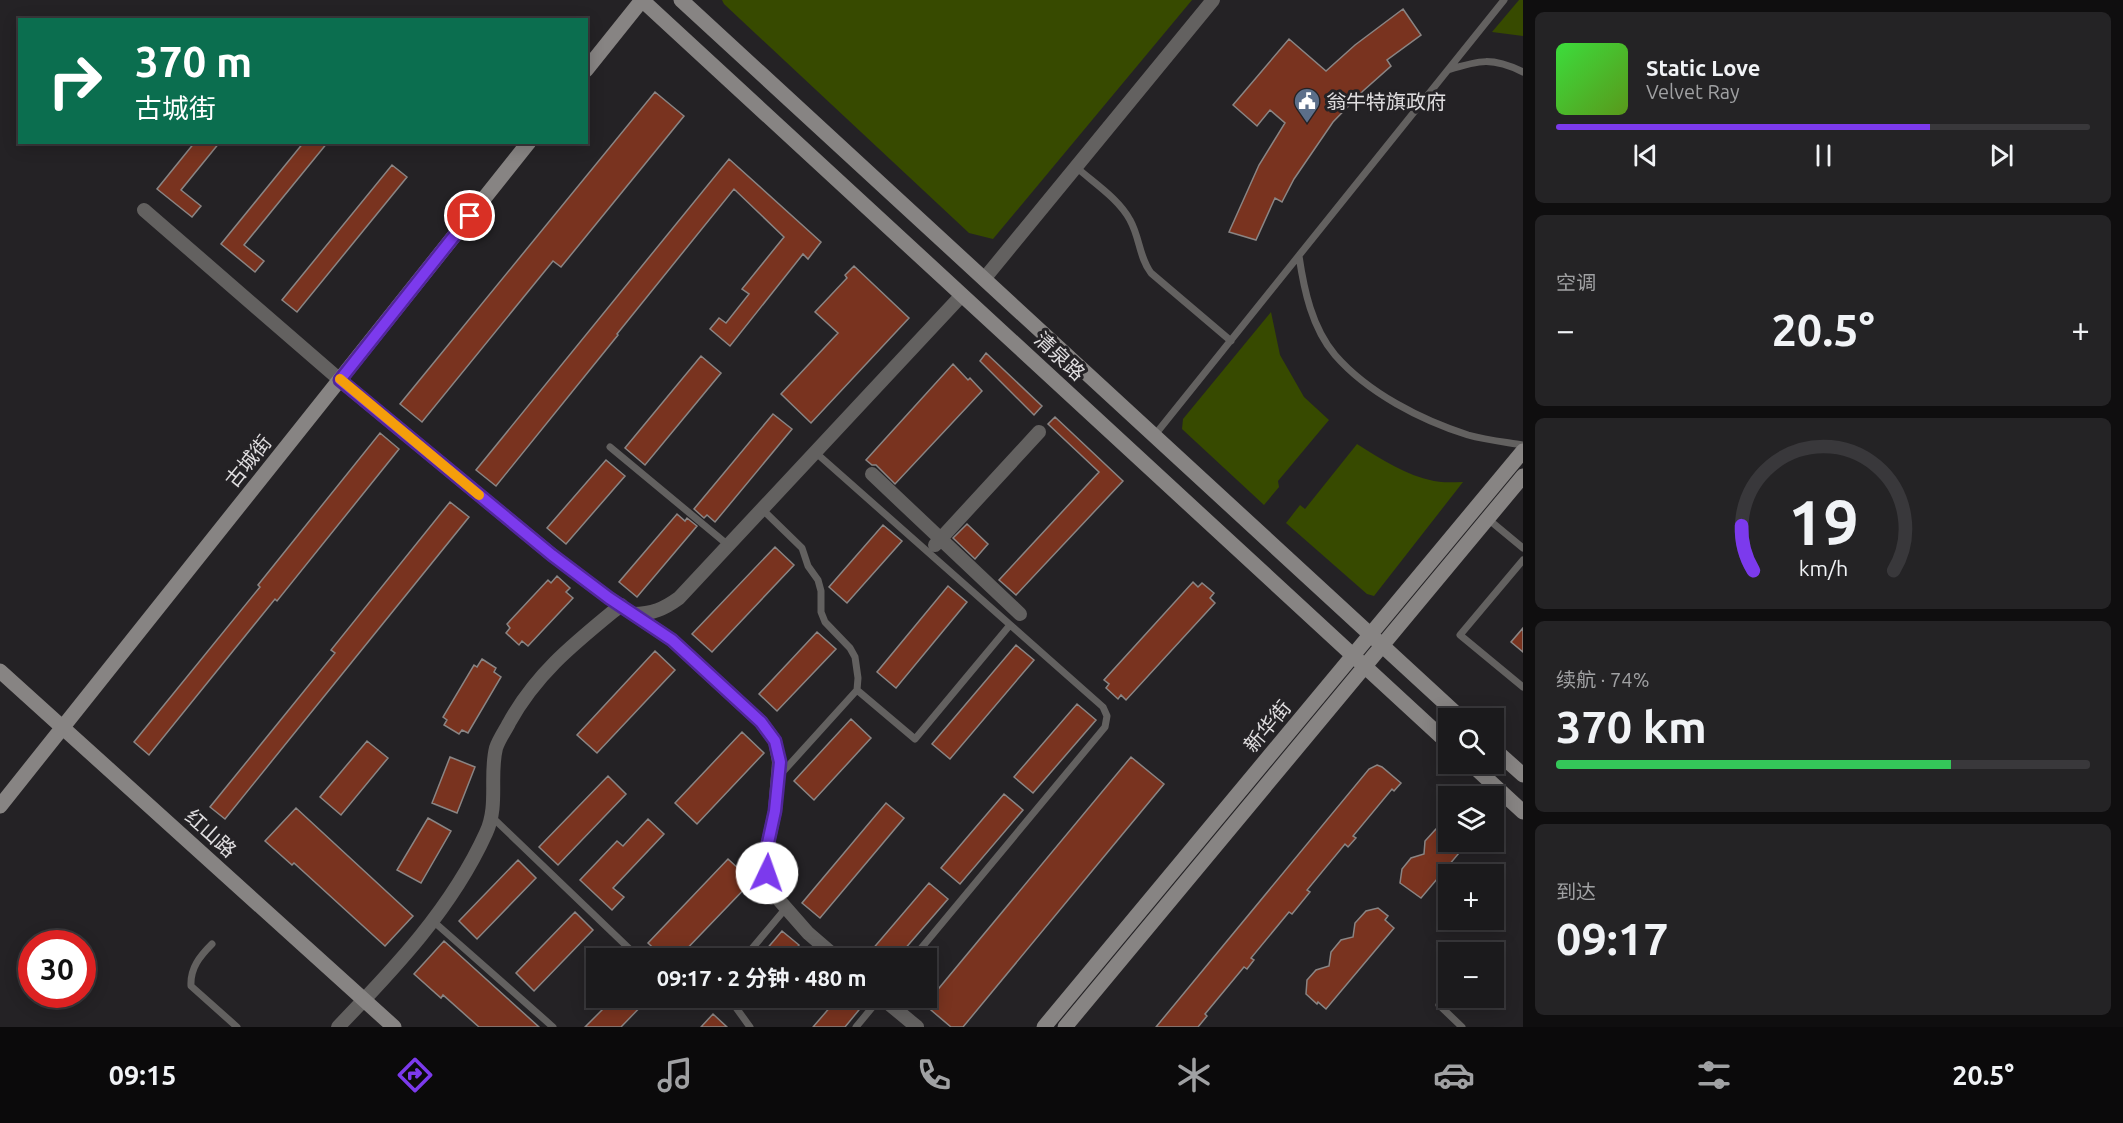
<!DOCTYPE html>
<html lang="zh">
<head>
<meta charset="utf-8">
<style>
  body { margin:0; font-family:Ubuntu,"Noto Sans SC",sans-serif; background:#242325; color:#f1f3f6; height:100vh; display:flex; flex-direction:column; font-size:22px; white-space:nowrap }
  * { box-sizing:border-box; margin:0 }
  p { font-size:20px; color:#a0a1a3 }
  .icon { flex:none; width:33px; height:33px; fill:none; stroke:currentColor; stroke-width:2; stroke-linecap:round; stroke-linejoin:round }
  .map { position:relative; flex:1; overflow:hidden }
  .side { display:flex; flex-direction:column; gap:12px; padding:12px; background:#0f0e0f; width:600px }
  .side>* { flex:none }
  .hud { position:absolute; left:18px; top:18px; width:570px; height:126px; border-radius:0px; box-shadow:0 3px 15px #0003,0 0 0 2px #39383b; background:#0b6e4f; color:#fff; overflow:hidden }
  .controls { position:absolute; left:1438px; top:708px; display:grid; gap:12px }
  .controls a { display:grid; place-items:center; width:66px; height:66px; border-radius:0px; background:#1b1a1c; box-shadow:0 3px 15px #0003,0 0 0 2px #39383b; font-size:30px }
  .speed { position:absolute; left:18px; top:930px; display:flex; gap:12px; font-size:30px; font-weight:700; text-align:center }
  .speed>* { display:grid; place-content:center; width:78px; height:78px; border-radius:50%; background:#1b1a1c; box-shadow:0 3px 15px #0003,0 0 0 2px #39383b; line-height:1 }
  .speed .limit { border:9px solid #d22; background:#fff; color:#111 }
  .pin { position:absolute; display:grid; place-items:center; width:51px; height:51px; color:#fff; margin:-26px; border:3px solid #fff; border-radius:50%; box-shadow:0 2px 6px #0007 }
  .me { position:absolute; width:66px; margin:-33px; rotate:3deg; stroke-linejoin:round; filter:drop-shadow(0 0 4px #0008) }
  .turn { display:flex; align-items:center; gap:21px; height:126px; padding:0 18px; font-size:27px }
  .turn .icon { width:78px; height:78px; stroke-width:2.5 }
  .turn b { display:block; font-size:42px; line-height:51px }
  .big { font-size:45px; font-weight:700; line-height:1.1 }
  .side .card { flex:1; display:flex; flex-direction:column; justify-content:center; gap:9px; min-width:0; padding:0 21px; border-radius:9px; background:#242325 }
  .side .dial { align-items:center; gap:0 }
  .dial svg { height:156px; overflow:visible; fill:none; stroke:#39383b; stroke-width:7; stroke-linecap:round; text-anchor:middle }
  .dial text { fill:#f1f3f6; stroke:none }
  .song { display:flex; align-items:center; gap:18px }
  .cover { width:72px; height:72px; border-radius:9px; background:linear-gradient(135deg,hsl(120 70% 55%),hsl(90 70% 35%)) }
  .played { height:6px; border-radius:3px; background:linear-gradient(90deg,#7c3aed 70%,#39383b 70%) }
  .keys { display:flex; justify-content:space-around; direction:ltr }
  .heat { display:flex; justify-content:space-between; align-items:center; font-size:33px; direction:ltr }
  .charge { height:9px; border-radius:4px; background:linear-gradient(90deg,#34c759 74%,#39383b 0) }
  .trip { position:absolute; left:586px; top:948px; width:351px; height:60px; border-radius:0px; background:#1b1a1c; box-shadow:0 3px 15px #0003,0 0 0 2px #39383b; font-weight:700; line-height:60px; text-align:center }
  .dock { display:flex; height:96px; justify-content:space-around; align-items:center; background:#0b0a0b; color:#a0a1a3 }
  .dock .icon { width:42px; height:42px }
  .dock .selected { color:#7c3aed }
  .dock b { font-size:27px; color:#f1f3f6 }
  main { display:flex; flex:1; min-height:0 }
  .map>svg:first-child { display:block }
  .green { fill:#374a00 }
  .building { fill:#79331f; stroke:#8a8584; stroke-width:1.5 }
  .lines { fill:none; stroke-linecap:round; stroke-linejoin:round }
  .lane { stroke:#636160; stroke-width:7 }
  .street { stroke:#636160; stroke-width:14 }
  .secondary { stroke:#878483; stroke-width:15 }
  .route-casing { stroke:#51269a; stroke-width:15 }
  .route { stroke:#7c3aed; stroke-width:10 }
  .slow { stroke:#f59e0b; stroke-width:10 }
  .labels { text-anchor:middle; dominant-baseline:central; stroke-width:6; stroke-linejoin:round; paint-order:stroke }
  .poi-label { font-size:20px; fill:#e0dee0; stroke:#242225; text-anchor:start }
  .street-label { font-size:20px; fill:#e0dee0; stroke:#242225 }
</style>
</head>
<body>
<main>
<div class="map">
<svg width="1523" height="1027" viewBox="0 0 1523 1027">
  <rect width="100%" height="100%" fill="#242225"/>
  <!-- green -->
  <path class="green" d="M722 0H1192L993 239 969 233 724 4Z
    M1519 0H1523V36L1492 32Z
    M1271 312 1280 355 1304 397 1329 420 1278 481 1279 487 1264 505 1182 429 1183 419Z
    M1357 444C1381 459 1407 476 1434 481 1443 483 1454 482 1463 482L1374 596 1367 594 1286 523 1300 505 1305 509Z"/>
  <!-- building -->
  <path class="building" d="M1403 9 1421 35 1387 60 1391 66 1363 91 1333 122 1294 179 1282 202 1275 198 1256 240 1229 232 1259 165 1285 123 1270 110 1257 126 1233 105 1289 39 1326 71 1355 45Z
    M655 92 684 116 561 267 553 261 422 422 400 404Z
    M195 142H220L181 190 201 206 192 217 157 189Z
    M304 142H328L244 245 264 261 255 272 221 244Z
    M729 159 821 242 808 259 803 254 730 346 710 329 719 318 726 323 749 294 742 289 784 237 734 189 617 334 618 335 496 486 476 470Z
    M392 165 407 177 297 312 282 300Z
    M854 266 909 318 811 423 781 394 838 333 815 312 847 278 845 275Z
    M986 353 1042 406 1034 415 980 361Z
    M701 356 721 373 645 465 625 448Z
    M953 364 968 380 970 378 982 391 895 484 876 465H872L866 460Z
    M773 414 792 429 715 522 707 515 704 518 694 509Z
    M1055 417 1123 481 1016 595 999 580 1099 472 1048 424Z
    M380 433 399 449 277 601 275 599 149 755 134 742 260 587 258 585Z
    M606 460 625 476 566 544 547 528Z
    M450 502 469 517 225 819 210 807 335 653 331 650Z
    M677 514 685 521 687 518 697 526 637 597 619 582Z
    M967 524 988 544 975 559 953 538Z
    M883 525 902 541 847 603 829 587Z
    M775 547 794 565 712 652 692 634Z
    M557 576 570 588 566 592 573 598 528 646 522 641 519 645 506 633 510 628 507 624 548 580 551 583Z
    M1193 582 1198 587 1202 583 1214 593 1210 598 1215 603 1126 700 1121 695 1118 699 1106 688 1109 684 1104 680Z
    M948 586 967 602 896 688 877 672Z
    M1523 628V652L1511 642Z
    M817 632 836 649 777 711 759 694Z
    M1016 645 1034 660 950 759 932 744Z
    M655 651 675 670 597 753 577 735Z
    M482 659 496 668 494 672 501 677 468 733 462 730 459 734 444 725 447 720 443 717 474 665 477 667Z
    M1077 704 1096 720 1033 793 1014 777Z
    M851 719 871 738 814 800 794 781Z
    M742 732 764 753 697 824 675 803Z
    M367 741 388 758 341 815 320 797Z
    M450 757 475 767 457 813 432 803Z
    M1131 757 1164 784 963 1027H951L925 1005Z
    M1377 765 1382 767 1401 783 1394 791 1392 789 1353 836 1356 838 1348 847 1345 844 1307 890 1310 892 1292 914 1289 912 1251 958 1254 960 1247 969 1244 967 1205 1014 1207 1016 1198 1027H1156L1369 769Z
    M608 776 626 794 558 865 539 847Z
    M1004 794 1023 810 960 884 941 868Z
    M886 803 904 818 820 918 802 903Z
    M296 808 413 916 385 946 294 863 292 865 265 841Z
    M428 818 451 831 421 883 397 870Z
    M648 819 664 834 613 888 624 897 612 910 580 880 617 841 623 846Z
    M1449 825V842H1459L1465 846 1421 898 1400 883 1402 869 1411 858 1424 854 1425 841 1436 829Z
    M728 859 752 881 678 958H664L648 943Z
    M518 860 536 878 477 939 459 921Z
    M929 883 948 899 897 958H865Z
    M1378 908 1388 916 1385 920 1394 928 1326 1009 1318 1002 1317 1004 1306 994 1307 980 1316 970 1329 966 1331 952 1341 940 1353 937 1355 923 1366 911Z
    M575 912 593 930 534 991 516 973Z
    M782 931 799 945 788 958H759Z
    M444 941 539 1027H479L443 995 441 998 414 974Z
    M614 998H649L621 1027H585Z
    M838 998H854L863 1005 845 1027H813Z
    M713 1014 727 1027H701Z"/>
  <g class="lines">
    <!-- lane -->
    <path class="lane" d="M1448 70C1480 60 1492 57 1523 72
      M1076 167C1094 183 1119 199 1130 220 1140 238 1139 257 1151 273L1231 341
      M1299 256C1304 290 1312 328 1335 355 1368 393 1421 420 1468 435 1486 440 1505 442 1523 445
      M1154 436 1504 0
      M610 447 728 545
      M815 452 1103 707 1107 716 1105 727 913 958
      M762 509 802 548 808 566 818 580 821 591V612L825 622 850 648 855 657 858 678 857 690 780 775
      M1488 519 1523 548
      M1523 560 1460 635 1523 687
      M857 690 915 739 1010 625
      M492 817 639 958
      M433 921 553 1027
      M212 944C200 956 190 968 191 986L237 1027
      M744 958 786 908
      M681 998C690 1004 704 1005 712 998
      M729 998 750 1027
      M1439 1005 1462 1027
      M856 1027 880 998"/>
    <!-- street -->
    <path class="street" d="M144 210 340 380 552 555 609 598 672 640 761 722 775 741 779 762 775 811 766 852 767 873 772 892 808 933 837 958
      M984 279 1213 0
      M872 474 1020 614
      M935 545 1039 432
      M633 614C652 614 664 609 679 598L962 295
      M882 998 917 1027
      M338 1027C395 968 452 908 486 833 499 805 489 776 496 748 499 739 505 731 509 723 537 672 576 642 621 605"/>
    <!-- secondary -->
    <path class="secondary" d="M642 0 1449 744
      M681 0 1461 718
      M586 70 642 0
      M0 671 394 1027
      M1494 749 1523 775
      M1471 764 1523 812
      M0 806 529 142
      M1044 1027 1523 451
      M1065 1027 1523 476"/>
  </g>
  <g class="lines">
    <!-- route casing -->
    <g class="route-casing">
      <path id="route" d="M470 216 340 380 552 555 609 598 672 640 761 722 775 741 780 762 775 811 766 852 767 873"/>
    </g>
    <!-- route -->
    <use href="#route" class="route"/>
    <!-- slow -->
    <path class="slow" d="M340 379 479 495"/>
  </g>
  <!-- icons -->
  <defs>
    <g id="civic-pin" transform="scale(1.35)"><path d="M0 17L-7.5 6A9.5 9.5 0 1 1 7.5 6Z" fill="#5c6f8a" stroke="#242225"/><path d="M-.6-6.5H3V-4.5H.6V-3L4-1V1h2V6H-6V1h2V-1L-.6-3ZM-1.2 2.5V6h2.4V2.5Z" fill="#fff"/></g>
  </defs>
  <g fill-rule="evenodd">
    <use href="#civic-pin" x="1307" y="101"/>
  </g>
  <g class="labels">
    <!-- poi labels -->
    <g class="poi-label">
      <text x="1326" y="101">翁牛特旗政府</text>
    </g>
    <!-- street labels -->
    <g class="street-label">
      <text transform="translate(1060 356) rotate(43)">清泉路</text>
      <text transform="translate(248 461) rotate(-51)">古城街</text>
      <text transform="translate(1267 726) rotate(-50)">新华街</text>
      <text transform="translate(211 833) rotate(42)">红山路</text>
    </g>
  </g>
</svg>
<div class="controls">
<a><svg class="icon" aria-label="search" viewBox="0 0 24 24"><circle cx="10" cy="10" r="6"/><path d="M15 15l6 6"/></svg></a>
<a><svg class="icon" aria-label="layers" viewBox="0 0 24 24"><path d="M12 4l9 5-9 5-9-5zM3 14l9 5 9-5"/></svg></a>
<a>+</a>
<a>−</a>
</div>
<div class="speed"><div class="limit">30</div></div>
<div class="pin" style="left:470px;top:216px;background:#d93025"><svg class="icon" aria-label="arrive" viewBox="0 0 24 24"><path d="M6 21V4h12l-3 4 3 4H6"/></svg></div>
<svg class="me" style="left:767px;top:873px" viewBox="-20 -20 40 40"><circle r="19" fill="#fff"/><path d="M0-13L10 11 0 6-10 11z" fill="#7c3aed"/></svg>
<div class="trip">09:17 · 2 分钟 · 480 m</div>
<div class="hud">
<div class="turn"><svg class="icon" aria-label="right" viewBox="0 0 24 24"><path d="M7 20v-9h11M14 6l5 5-5 5"/></svg><div><b>370 m</b>古城街</div></div>
</div>
</div>
<section class="side">
<div class="card">
<div class="song"><i class="cover"></i><div><b>Static Love</b><p>Velvet Ray</p></div></div>
<div class="played"></div>
<div class="keys"><svg class="icon" aria-label="previous" viewBox="0 0 24 24"><path d="M18 5L8 12l10 7zM5 5v14"/></svg><svg class="icon" aria-label="pause" viewBox="0 0 24 24"><path d="M8 5v14M16 5v14"/></svg><svg class="icon" aria-label="next" viewBox="0 0 24 24"><path d="M6 5l10 7-10 7zM19 5v14"/></svg></div>
</div>
<div class="card"><p>空调</p>
<div class="heat"><a>−</a><b class="big">20.5°</b><a>+</a></div>
</div>
<div class="card dial"><svg viewBox="0 0 100 80">
<path d="M14 69A42 42 0 1 1 86 69"/>
<path d="M14 69A42 42 0 0 1 8 46" stroke="#7c3aed"/>
<text x="50" y="56" font-size="32" font-weight="700">19</text>
<text x="50" y="72" font-size="11">km/h</text>
</svg></div>
<div class="card"><p>续航 · 74%</p><b class="big">370 km</b><div class="charge"></div></div>
<div class="card"><p>到达</p><b class="big">09:17</b></div>
</section>
</main>
<nav class="dock">
<b>09:15</b>
<svg class="icon selected" aria-label="directions" viewBox="0 0 24 24"><path d="M12 3l9 9-9 9-9-9zM9 14v-3h6M13 9l2 2-2 2"/></svg>
<svg class="icon" aria-label="music" viewBox="0 0 24 24"><path d="M9 18V5l10-2v13"/><circle cx="6" cy="18" r="3"/><circle cx="16" cy="16" r="3"/></svg>
<svg class="icon" aria-label="phone" viewBox="0 0 24 24"><path d="M5 4h4l2 5-3 2q2 4 5 5l2-3 5 2v4C11 20 4 13 5 4z"/></svg>
<svg class="icon" aria-label="climate" viewBox="0 0 24 24"><path d="M12 3v18M4 7l16 10M4 17L20 7"/></svg>
<svg class="icon" aria-label="car" viewBox="0 0 24 24"><path d="M5 17H2v-5l4-1 3-4h7l3 4 3 1v5h-3M9 17h6M6 11h13"/><circle cx="7" cy="17" r="2"/><circle cx="17" cy="17" r="2"/></svg>
<svg class="icon" aria-label="filters" viewBox="0 0 24 24"><path d="M4 7h16M4 17h16"/><circle cx="9" cy="7" r="2"/><circle cx="15" cy="17" r="2"/></svg>
<b>20.5°</b>
</nav>
</body>
</html>
